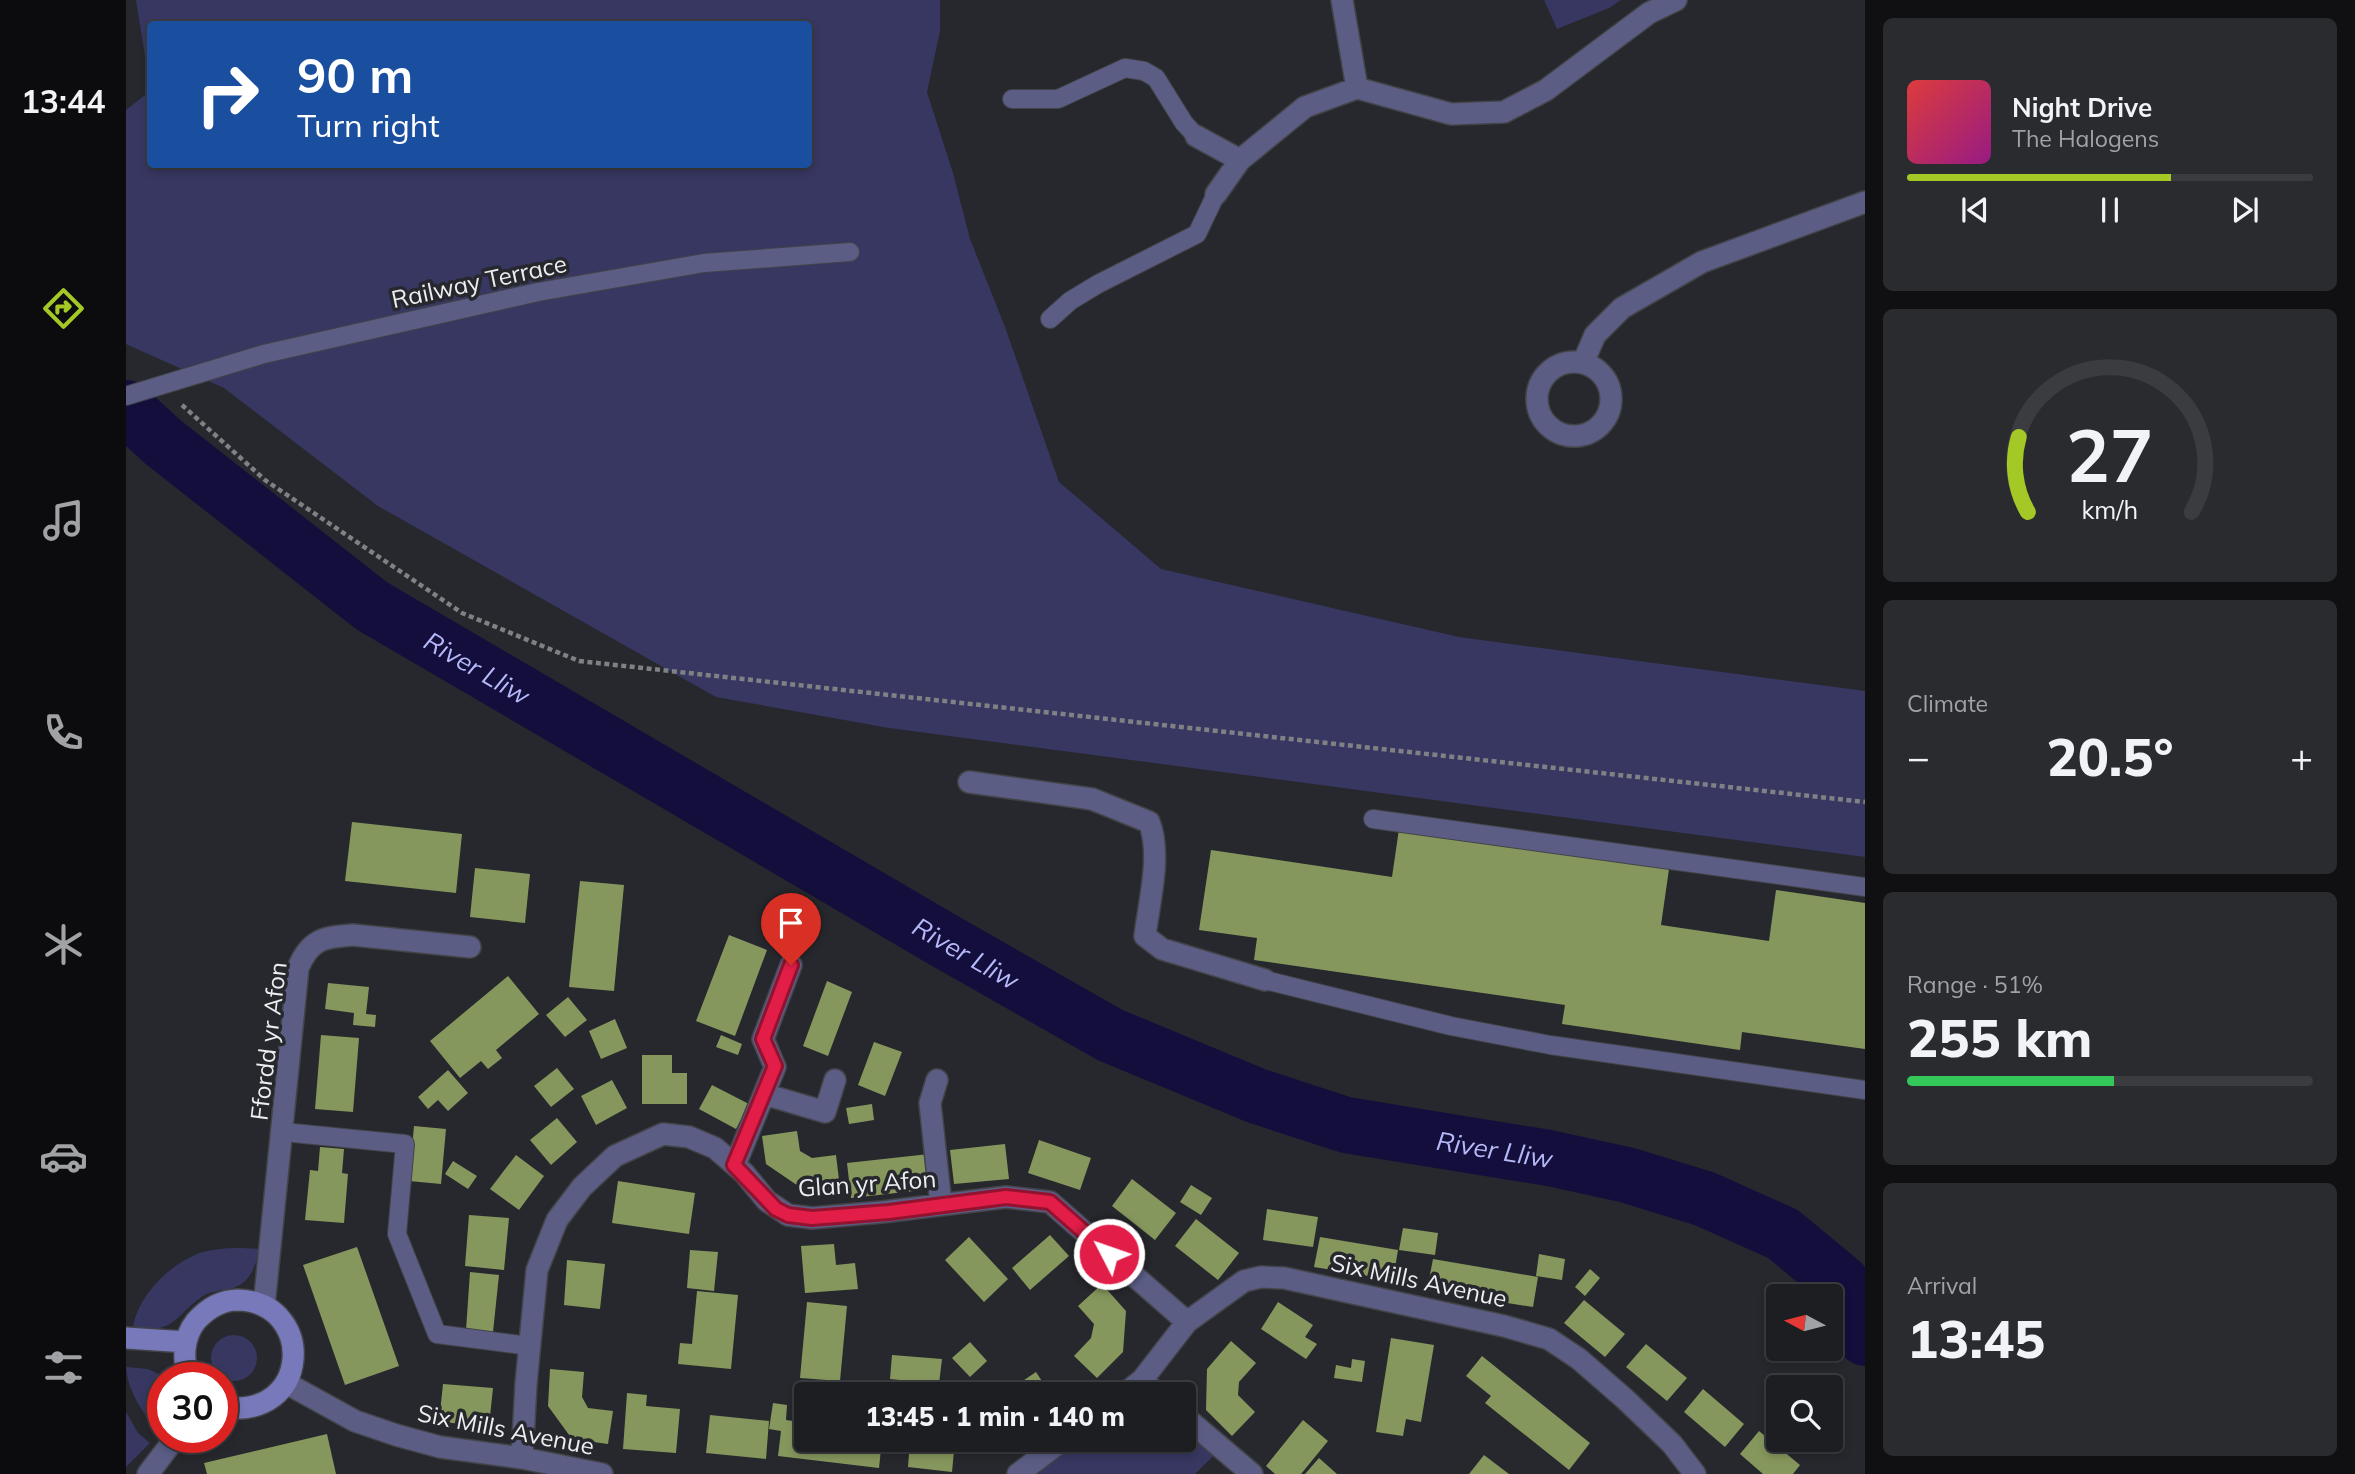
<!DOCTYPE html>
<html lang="en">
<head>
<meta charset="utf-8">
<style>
  body { margin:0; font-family:Mulish,sans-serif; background:#2a2b2f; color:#f1f3f6; height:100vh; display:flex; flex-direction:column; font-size:26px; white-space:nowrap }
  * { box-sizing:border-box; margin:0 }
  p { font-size:23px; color:#a0a2a5 }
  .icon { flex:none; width:38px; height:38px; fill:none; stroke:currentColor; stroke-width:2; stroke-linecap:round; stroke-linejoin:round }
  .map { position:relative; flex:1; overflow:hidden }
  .sheet { display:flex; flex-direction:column; gap:18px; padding:18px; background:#101013; width:490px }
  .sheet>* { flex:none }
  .banner { position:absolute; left:21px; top:21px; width:665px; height:147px; border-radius:7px; box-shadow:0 4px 10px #0003,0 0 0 2px #3b3c40; background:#1a4fa0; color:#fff; overflow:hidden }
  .needle { width:46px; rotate:277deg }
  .controls { position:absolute; left:1640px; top:1284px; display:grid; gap:14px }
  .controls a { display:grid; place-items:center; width:77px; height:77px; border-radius:7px; background:#1d1e22; box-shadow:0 4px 10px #0003,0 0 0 2px #3b3c40; font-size:35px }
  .speed { position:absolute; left:21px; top:1362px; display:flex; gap:14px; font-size:35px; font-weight:700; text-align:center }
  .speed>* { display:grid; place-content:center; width:91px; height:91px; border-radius:50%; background:#1d1e22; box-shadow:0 4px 10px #0003,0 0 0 2px #3b3c40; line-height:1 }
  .speed .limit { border:10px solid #d22; background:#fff; color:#111 }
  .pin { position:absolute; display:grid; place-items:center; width:60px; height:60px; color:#fff; margin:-72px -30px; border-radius:50% 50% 50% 0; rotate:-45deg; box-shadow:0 0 7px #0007 }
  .pin .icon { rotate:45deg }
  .me { position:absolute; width:77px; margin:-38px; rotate:311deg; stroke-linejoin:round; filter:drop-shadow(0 0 5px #0008) }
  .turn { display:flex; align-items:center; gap:24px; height:147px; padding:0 35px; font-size:32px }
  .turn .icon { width:91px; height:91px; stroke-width:2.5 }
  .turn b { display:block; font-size:49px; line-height:60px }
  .big { font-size:52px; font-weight:800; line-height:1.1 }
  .sheet .widget { flex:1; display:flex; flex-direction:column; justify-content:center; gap:10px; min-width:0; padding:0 24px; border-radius:10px; background:#2a2b2f }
  .sheet .dial { align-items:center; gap:0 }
  .dial svg { height:182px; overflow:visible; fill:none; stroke:#3b3c40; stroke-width:7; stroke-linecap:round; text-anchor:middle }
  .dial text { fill:#f1f3f6; stroke:none }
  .song { display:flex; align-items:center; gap:21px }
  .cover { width:84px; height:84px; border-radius:10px; background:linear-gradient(135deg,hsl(0 70% 55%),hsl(310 70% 35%)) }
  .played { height:7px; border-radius:4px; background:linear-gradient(90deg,#a4c825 65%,#3b3c40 65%) }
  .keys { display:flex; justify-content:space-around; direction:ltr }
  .heat { display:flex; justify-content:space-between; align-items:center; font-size:38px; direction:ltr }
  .charge { height:10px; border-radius:5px; background:linear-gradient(90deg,#34c759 51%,#3b3c40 0) }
  .trip { position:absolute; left:668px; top:1382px; width:402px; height:70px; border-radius:7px; background:#1d1e22; box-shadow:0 4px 10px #0003,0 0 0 2px #3b3c40; font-weight:800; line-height:70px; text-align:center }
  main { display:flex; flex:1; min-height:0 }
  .tab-bar { display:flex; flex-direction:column; width:126px; justify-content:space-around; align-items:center; background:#0c0c0e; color:#a0a2a5 }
  .tab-bar .icon { width:49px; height:49px }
  .tab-bar .on { color:#a4c825 }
  .tab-bar b { font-size:32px; color:#f1f3f6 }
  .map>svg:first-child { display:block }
  .green { fill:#373762 }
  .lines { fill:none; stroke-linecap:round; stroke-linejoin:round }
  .river { stroke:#140e3c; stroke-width:56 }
  .building { fill:#86975d }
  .lane-casing { stroke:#434448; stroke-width:20 }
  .street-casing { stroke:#434448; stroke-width:24 }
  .secondary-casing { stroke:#434448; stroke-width:24 }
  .path { stroke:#808185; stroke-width:4.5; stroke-dasharray:5 3.5; stroke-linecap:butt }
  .lane { stroke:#5b5d85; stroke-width:18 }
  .street { stroke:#5b5d85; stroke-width:21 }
  .secondary { stroke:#7879ba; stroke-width:21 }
  .route-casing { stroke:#92132f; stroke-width:18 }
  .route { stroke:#e11d48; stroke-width:12 }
  .labels { text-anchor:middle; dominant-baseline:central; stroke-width:7; stroke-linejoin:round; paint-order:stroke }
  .street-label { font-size:24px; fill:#edeef1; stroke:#27282d }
  .water-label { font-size:26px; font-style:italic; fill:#b6b9f9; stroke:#27282d }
</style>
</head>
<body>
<main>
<nav class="tab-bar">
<b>13:44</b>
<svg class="icon on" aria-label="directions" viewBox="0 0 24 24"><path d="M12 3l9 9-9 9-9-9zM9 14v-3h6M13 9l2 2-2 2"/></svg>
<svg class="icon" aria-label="music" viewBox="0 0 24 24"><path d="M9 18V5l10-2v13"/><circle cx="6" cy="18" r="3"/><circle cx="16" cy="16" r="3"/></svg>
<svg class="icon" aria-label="phone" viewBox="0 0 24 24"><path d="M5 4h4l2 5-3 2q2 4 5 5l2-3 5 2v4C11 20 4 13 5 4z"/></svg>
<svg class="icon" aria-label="climate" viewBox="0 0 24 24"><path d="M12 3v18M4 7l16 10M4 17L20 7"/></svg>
<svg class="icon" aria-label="car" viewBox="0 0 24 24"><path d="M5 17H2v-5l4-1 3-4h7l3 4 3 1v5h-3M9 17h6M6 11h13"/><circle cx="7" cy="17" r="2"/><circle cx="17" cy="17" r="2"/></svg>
<svg class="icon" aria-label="filters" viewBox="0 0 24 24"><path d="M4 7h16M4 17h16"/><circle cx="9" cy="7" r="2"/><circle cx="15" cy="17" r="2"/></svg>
</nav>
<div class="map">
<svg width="1739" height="1474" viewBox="0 0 1739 1474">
  <rect width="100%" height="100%" fill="#27282d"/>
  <!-- green -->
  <path class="green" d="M10 0H814V31L801 92 827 173 844 239 879 327 933 482 1035 569 1333 637 1739 691V857L763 728 590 697 252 506 98 388 0 344V110L24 91V164H682V24H24V88Z
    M1418 0H1495L1483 8 1431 29Z
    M115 1248 134 1249C129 1267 124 1285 103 1289 95 1290 84 1292 77 1296 48 1316 49 1335 7 1327 13 1295 41 1267 71 1254 84 1249 101 1248 115 1248Z
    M85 1358a23 23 0 1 1 46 0a23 23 0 1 1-46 0Z
    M0 1367 22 1369 39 1377H37V1436C19 1417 2 1393 0 1367Z
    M0 1412 12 1433 24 1443 0 1467Z
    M1059 1431 1087 1456 1069 1474H913L910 1470 950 1440H1059Z"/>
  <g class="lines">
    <!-- river -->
    <path class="river" id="s1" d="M0 408 37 442 246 606 819 941 984 1035 1131 1096 1220 1125 1423 1158 1501 1175 1579 1199 1657 1234 1715 1282 1739 1338"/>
  </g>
  <!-- building -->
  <path class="building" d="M226 822 336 834 330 893 219 881Z
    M1273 829 1543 869 1535 925 1643 941 1650 890 1739 903V1049L1616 1032 1614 1050 1436 1024 1439 1005 1128 960 1131 938 1073 930 1085 850 1266 877Z
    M349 868 404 874 399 923 344 917Z
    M454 881 498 885 488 991 443 987Z
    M603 935 641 950 609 1036 570 1021Z
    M382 976 413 1014 370 1050 376 1058 362 1069 355 1061 334 1078 304 1041Z
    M701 981 726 992 702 1056 677 1046Z
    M202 983 243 987 240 1014 250 1015 249 1027 227 1025 228 1013 199 1009Z
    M442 997 461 1020 439 1037 420 1015Z
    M489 1019 501 1048 475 1059 463 1031Z
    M195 1035 233 1038 227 1112 189 1109Z
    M595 1035 616 1044 612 1055 590 1047Z
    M748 1042 776 1052 759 1096 732 1085Z
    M516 1055H546V1073H561V1104H516Z
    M431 1068 448 1089 425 1107 408 1086Z
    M322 1070 342 1093 322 1111 312 1100 302 1109 292 1097Z
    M486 1080 501 1108 470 1125 455 1096Z
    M586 1085 623 1104 610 1129 573 1109Z
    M746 1104 748 1120 723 1124 720 1108Z
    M431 1118 451 1142 425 1165 404 1140Z
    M288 1126 320 1129 315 1184 283 1181Z
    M671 1131 674 1151 686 1158 710 1155 714 1188 681 1192 640 1164 636 1136Z
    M913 1140 965 1158 954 1190 902 1173Z
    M879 1144 883 1179 828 1184 824 1150Z
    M194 1147 218 1149 216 1173 222 1174 218 1223 179 1220 184 1170 192 1171Z
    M803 1154 806 1189 725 1198 721 1163Z
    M390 1155 418 1176 393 1210 364 1189Z
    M327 1161 351 1176 342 1189 319 1174Z
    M1006 1179 1050 1213 1029 1240 986 1206Z
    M492 1181 569 1193 563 1234 486 1223Z
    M1065 1185 1086 1198 1075 1215 1054 1202Z
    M1141 1209 1192 1217 1187 1247 1137 1240Z
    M343 1215 383 1218 378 1270 339 1266Z
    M1070 1219 1113 1253 1092 1280 1049 1246Z
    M1277 1228 1312 1233 1309 1255 1273 1250Z
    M924 1235 943 1256 904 1290 886 1268Z
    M843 1237 882 1279 858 1302 819 1260Z
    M1194 1237 1272 1250 1267 1280 1188 1267Z
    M708 1244 710 1265 729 1263 732 1289 679 1293 675 1246Z
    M231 1247 273 1366 219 1385 177 1265Z
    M564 1250 592 1252 588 1291 561 1288Z
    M1413 1254 1439 1259 1436 1280 1410 1276Z
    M1307 1259 1412 1277 1407 1307 1301 1290Z
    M441 1260 479 1264 474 1309 438 1305Z
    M1464 1269 1474 1278 1459 1296 1449 1287Z
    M344 1272 373 1275 367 1332 340 1330Z
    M976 1284 1000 1311 997 1352 971 1378 948 1356 965 1338 968 1324 952 1306Z
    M571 1291 612 1295 605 1369 552 1364 554 1343 566 1344Z
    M1458 1300 1499 1334 1479 1357 1438 1323Z
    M681 1302 721 1306 714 1381 674 1378Z
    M1152 1302 1187 1325 1179 1337 1191 1344 1180 1359 1135 1329Z
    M1265 1338 1308 1345 1295 1422 1280 1419 1277 1436 1250 1432Z
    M1105 1341 1130 1363 1113 1382 1112 1395 1129 1412 1106 1436 1080 1410 1081 1369Z
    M844 1342 861 1361 844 1377 826 1358Z
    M1520 1344 1561 1378 1541 1401 1500 1367Z
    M766 1355 816 1359 813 1384 764 1379Z
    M1356 1356 1464 1443 1443 1470 1359 1403 1365 1396 1340 1376Z
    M1226 1359 1239 1361 1236 1382 1208 1378 1210 1365 1225 1368Z
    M424 1369 458 1372 456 1397 462 1408 487 1411 482 1444 446 1439 422 1406Z
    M910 1372 925 1395H876Z
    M317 1384 367 1388 363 1426 313 1422Z
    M1577 1389 1618 1424 1599 1447 1558 1412Z
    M501 1393 521 1395 520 1406 554 1409 550 1453 497 1449Z
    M647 1403 661 1405 660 1420 681 1423V1440H756L753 1468 652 1456 655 1431 643 1429Z
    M584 1415 643 1421 640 1459 580 1453Z
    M1177 1420 1202 1441 1175 1474H1149L1140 1466Z
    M1633 1431 1674 1465 1667 1474H1637L1614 1454Z
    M201 1434 210 1474H81L78 1463Z
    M784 1440H829L826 1472 782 1467Z
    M865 1440H882L870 1448Z
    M1358 1455 1383 1474H1343Z
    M1193 1458 1211 1474H1179Z"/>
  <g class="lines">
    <!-- lane casing -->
    <g class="lane-casing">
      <path id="lane" d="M886 99H932L999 68 1018 71 1030 78 1058 123 1070 136
        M924 319 944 301 972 284 1071 234 1090 194
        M0 396 138 354 412 292 578 263 724 252
        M1247 819 1739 887
        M1139 980 1325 1026 1424 1045 1739 1090
        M157 1132 279 1144 271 1234 311 1334 403 1346"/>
    </g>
    <!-- street casing -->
    <g class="street-casing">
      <path id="street" d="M1216 0 1231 88
        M1070 136 1114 160
        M1090 194 1114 160 1179 107 1231 88 1325 114 1378 112 1420 90 1523 13 1550 0
        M1411 399a37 37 0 1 1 74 0a37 37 0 1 1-74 0Z
        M1457 363 1469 335 1496 308 1576 262 1739 202
        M843 782 966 799 1023 822C1036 854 1023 902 1019 936L1036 949 1139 980
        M811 1080 804 1103 815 1205
        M638 1094 699 1112 709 1080
        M609 1165 649 1067 637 1039 665 965
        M138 1306 172 968C184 939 198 937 227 935L344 947
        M1016 1380 1033 1395
        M160 1383 229 1421 270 1435 314 1447 396 1458 476 1474
        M997 1395 1016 1380 1061 1322 1118 1281 1135 1277 1158 1278 1378 1326 1423 1339 1453 1359 1499 1399 1546 1444 1569 1474
        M1059 1417 1126 1474
        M396 1458 400 1384 411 1270 431 1220 456 1187 489 1156 537 1134 563 1137 589 1148 618 1173 641 1201 662 1215 686 1218 756 1212 880 1197 924 1202 1061 1322
        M22 1474 50 1437
        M892 1474 937 1440"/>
    </g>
    <!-- secondary casing -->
    <g class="secondary-casing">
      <path id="secondary" d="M0 1338 60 1342
        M64 1377C55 1360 58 1336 70 1321 81 1309 95 1300 112 1300 190 1302 186 1421 96 1407"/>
    </g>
    <!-- path -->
    <path class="path" d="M56 405 139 480 336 613 453 661 1739 802"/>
    <!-- lane -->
    <use href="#lane" class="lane"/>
    <!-- street -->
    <use href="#street" class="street"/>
    <!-- secondary -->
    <use href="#secondary" class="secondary"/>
  </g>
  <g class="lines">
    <!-- route casing -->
    <g class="route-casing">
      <path id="route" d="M665 965 637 1039 649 1066 608 1165 650 1209 662 1215 686 1218 763 1212 880 1197 924 1202 983 1254"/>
    </g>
    <!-- route -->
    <use href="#route" class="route"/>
  </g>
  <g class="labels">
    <!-- street labels -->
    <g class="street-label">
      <text transform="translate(353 281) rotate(-12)">Railway Terrace</text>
      <text transform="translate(142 1041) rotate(-83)">Ffordd yr Afon</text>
      <text transform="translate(741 1183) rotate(-4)">Glan yr Afon</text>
      <text transform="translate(1293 1280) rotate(12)">Six Mills Avenue</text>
      <text transform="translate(380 1429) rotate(11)">Six Mills Avenue</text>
    </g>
    <!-- water labels -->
    <g class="water-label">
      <text stroke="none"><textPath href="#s1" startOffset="438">River Lliw</textPath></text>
      <text stroke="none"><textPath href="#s1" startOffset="1004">River Lliw</textPath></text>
      <text stroke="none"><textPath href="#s1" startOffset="1573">River Lliw</textPath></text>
    </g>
  </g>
</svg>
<div class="controls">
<a><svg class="needle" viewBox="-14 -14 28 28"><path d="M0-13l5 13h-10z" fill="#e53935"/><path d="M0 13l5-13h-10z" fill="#a0a2a5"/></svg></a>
<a><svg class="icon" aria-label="search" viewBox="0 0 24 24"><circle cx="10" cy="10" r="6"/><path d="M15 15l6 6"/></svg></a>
</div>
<div class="speed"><div class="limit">30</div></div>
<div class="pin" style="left:665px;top:965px;background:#d93025"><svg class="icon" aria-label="arrive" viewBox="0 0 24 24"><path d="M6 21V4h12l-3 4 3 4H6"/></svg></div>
<svg class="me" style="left:983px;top:1254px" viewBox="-20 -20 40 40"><circle r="17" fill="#e11d48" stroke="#fff" stroke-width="3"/><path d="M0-11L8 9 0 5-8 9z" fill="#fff"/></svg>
<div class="trip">13:45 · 1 min · 140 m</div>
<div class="banner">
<div class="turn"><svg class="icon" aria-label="right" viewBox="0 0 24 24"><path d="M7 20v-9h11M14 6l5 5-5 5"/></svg><div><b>90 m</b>Turn right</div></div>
</div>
</div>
<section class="sheet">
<div class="widget">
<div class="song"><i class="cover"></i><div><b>Night Drive</b><p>The Halogens</p></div></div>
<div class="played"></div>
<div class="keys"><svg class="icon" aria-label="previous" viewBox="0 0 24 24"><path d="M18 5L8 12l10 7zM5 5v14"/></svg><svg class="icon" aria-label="pause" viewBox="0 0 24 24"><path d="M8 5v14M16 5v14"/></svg><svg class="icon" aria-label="next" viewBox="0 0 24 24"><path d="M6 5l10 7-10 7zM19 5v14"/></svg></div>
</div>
<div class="widget dial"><svg viewBox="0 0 100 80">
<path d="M14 69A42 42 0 1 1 86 69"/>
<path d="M14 69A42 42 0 0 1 10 36" stroke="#a4c825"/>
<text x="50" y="56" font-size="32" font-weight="700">27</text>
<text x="50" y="72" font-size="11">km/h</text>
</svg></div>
<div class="widget"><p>Climate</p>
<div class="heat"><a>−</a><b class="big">20.5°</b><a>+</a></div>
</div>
<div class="widget"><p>Range · 51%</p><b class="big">255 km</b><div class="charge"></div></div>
<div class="widget"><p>Arrival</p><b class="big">13:45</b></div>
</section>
</main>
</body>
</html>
